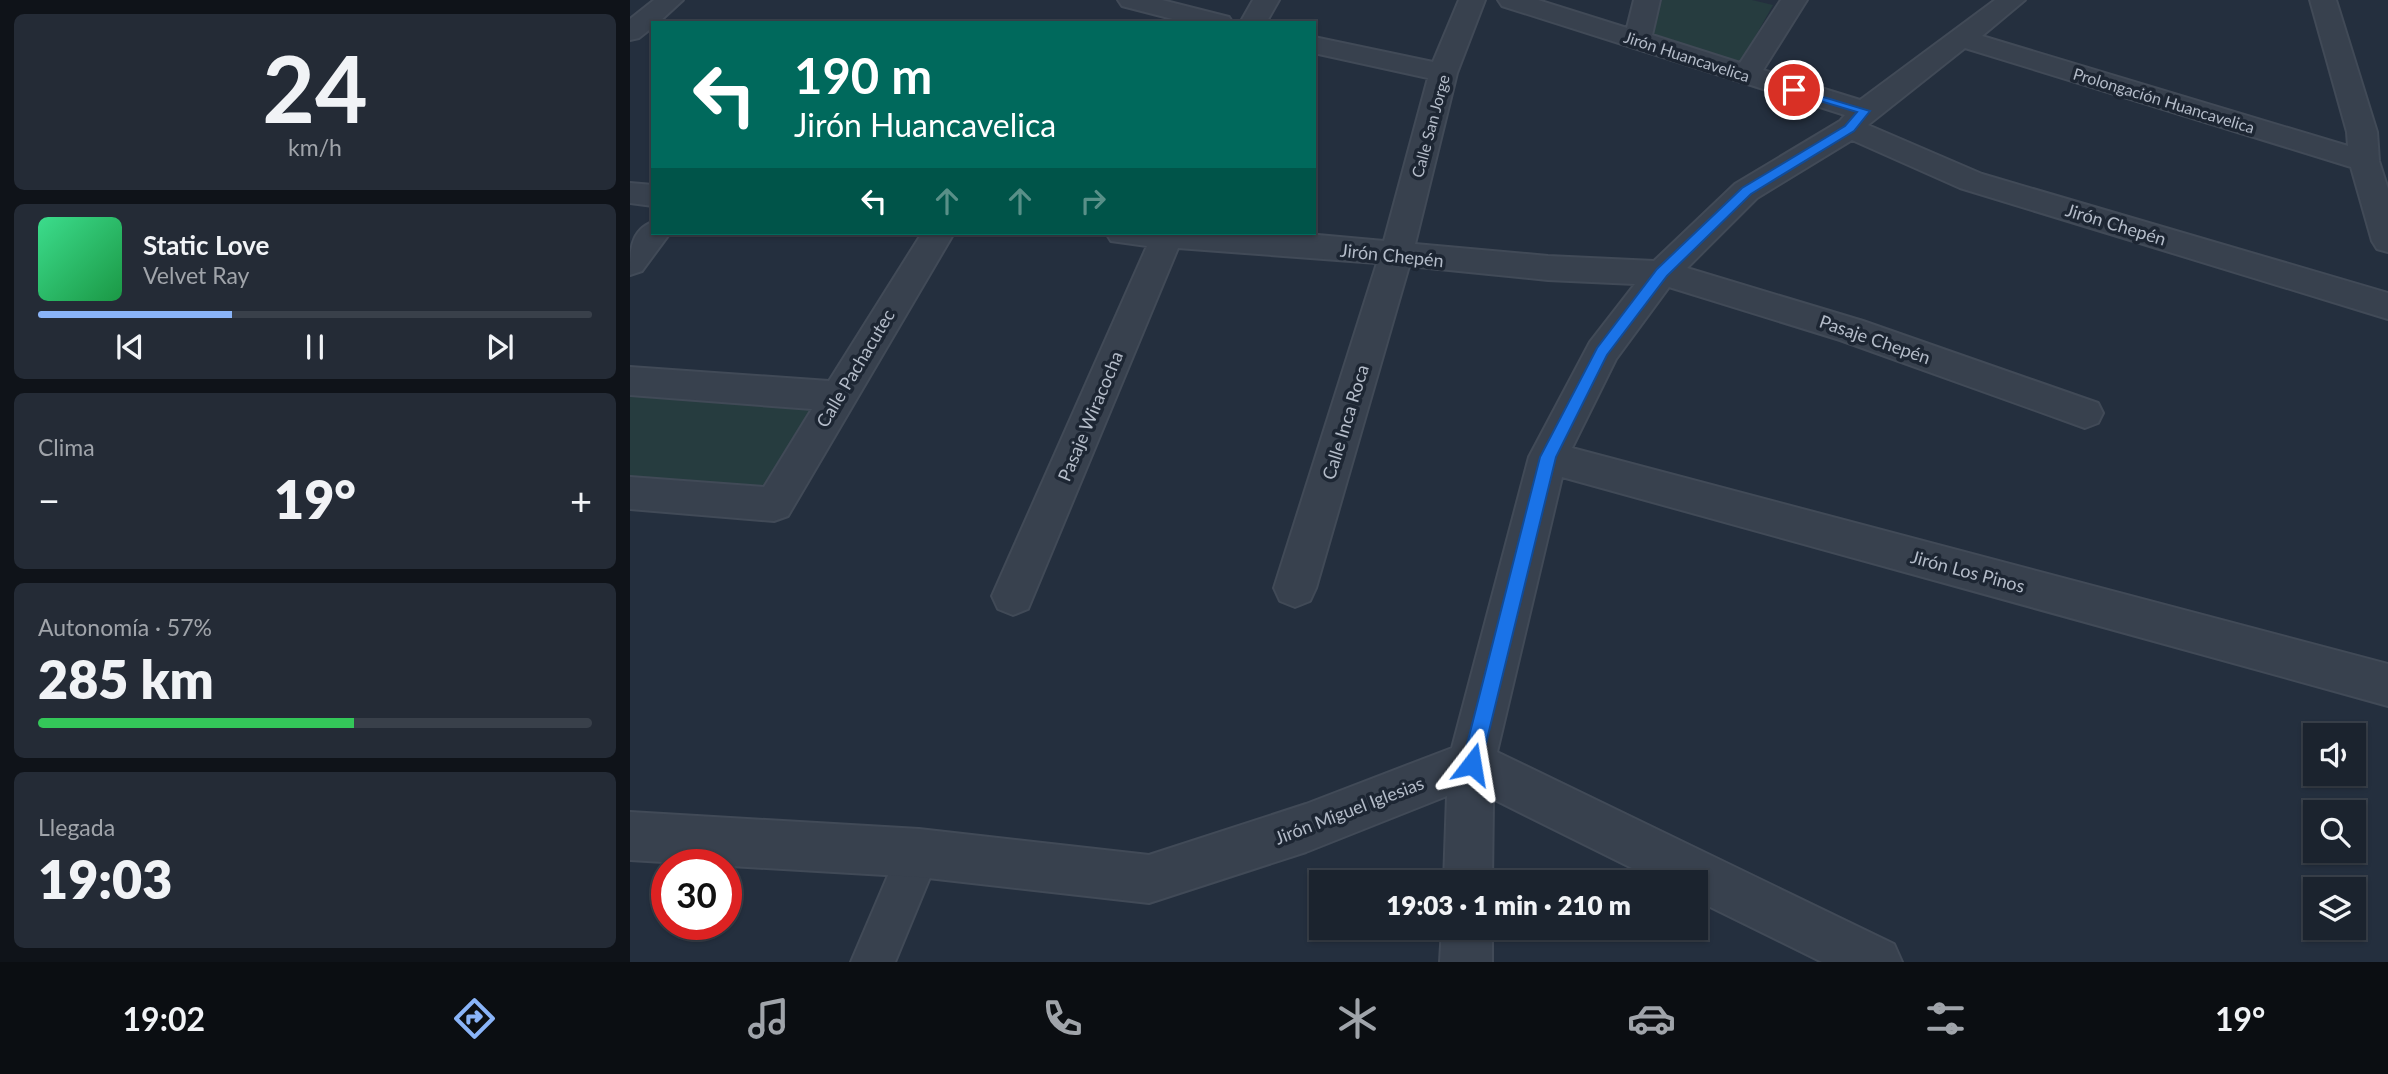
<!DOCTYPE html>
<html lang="es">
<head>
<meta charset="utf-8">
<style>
  body { margin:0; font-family:Lato,sans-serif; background:#242b36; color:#f1f3f6; height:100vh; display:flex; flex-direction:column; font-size:26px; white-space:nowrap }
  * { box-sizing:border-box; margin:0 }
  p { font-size:23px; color:#a0a4aa }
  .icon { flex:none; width:38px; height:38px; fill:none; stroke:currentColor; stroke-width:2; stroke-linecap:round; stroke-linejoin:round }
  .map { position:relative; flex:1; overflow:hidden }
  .drawer { display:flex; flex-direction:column; gap:14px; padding:14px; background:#0f1319; width:630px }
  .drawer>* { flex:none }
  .hud { position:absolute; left:21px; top:21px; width:665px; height:214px; border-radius:0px; box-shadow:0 2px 5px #0004,0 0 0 2px #39404a; background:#00695c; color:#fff; overflow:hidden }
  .buttons { position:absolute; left:1673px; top:723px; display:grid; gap:14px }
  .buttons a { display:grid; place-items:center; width:63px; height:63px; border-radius:0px; background:#1b232e; box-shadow:0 2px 5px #0004,0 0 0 2px #39404a; font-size:35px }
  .speed { position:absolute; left:21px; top:849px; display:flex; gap:14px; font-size:35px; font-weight:700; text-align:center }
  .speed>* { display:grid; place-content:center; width:91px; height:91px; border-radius:50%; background:#1b232e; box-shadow:0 2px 5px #0004,0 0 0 2px #39404a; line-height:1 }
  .speed .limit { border:10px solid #d22; background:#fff; color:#111 }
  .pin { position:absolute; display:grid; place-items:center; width:60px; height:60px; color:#fff; margin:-30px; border:4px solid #fff; border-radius:50%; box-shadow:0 2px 7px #0007 }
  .me { position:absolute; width:77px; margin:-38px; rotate:14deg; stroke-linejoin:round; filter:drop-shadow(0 0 5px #0008) }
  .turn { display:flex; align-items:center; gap:24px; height:147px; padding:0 28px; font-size:32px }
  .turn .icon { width:91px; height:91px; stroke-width:2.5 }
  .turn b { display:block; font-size:49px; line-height:60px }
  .lanes { display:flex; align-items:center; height:66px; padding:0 28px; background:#0003; justify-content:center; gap:35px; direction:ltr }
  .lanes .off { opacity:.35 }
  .big { font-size:52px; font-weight:800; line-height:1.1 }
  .drawer .tile { flex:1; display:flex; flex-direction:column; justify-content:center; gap:10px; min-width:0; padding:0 24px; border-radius:10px; background:#242b36 }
  .drawer .dial { align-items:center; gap:0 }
  .dial b { font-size:91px; line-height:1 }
  .song { display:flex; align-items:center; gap:21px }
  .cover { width:84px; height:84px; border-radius:10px; background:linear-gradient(135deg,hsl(150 70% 55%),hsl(140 70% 35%)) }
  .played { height:7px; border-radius:4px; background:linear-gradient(90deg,#8ab4f8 35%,#39404a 35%) }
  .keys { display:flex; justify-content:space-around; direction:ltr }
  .heat { display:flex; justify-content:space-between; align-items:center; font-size:38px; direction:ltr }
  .charge { height:10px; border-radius:5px; background:linear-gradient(90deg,#34c759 57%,#39404a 0) }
  .trip { position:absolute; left:679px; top:870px; width:399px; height:70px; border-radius:0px; background:#1b232e; box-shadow:0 2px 5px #0004,0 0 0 2px #39404a; font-weight:800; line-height:70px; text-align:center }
  .dock { display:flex; height:112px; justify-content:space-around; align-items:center; background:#0b0e12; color:#a0a4aa }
  .dock .icon { width:49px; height:49px }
  .dock .selected { color:#8ab4f8 }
  .dock b { font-size:32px; color:#f1f3f6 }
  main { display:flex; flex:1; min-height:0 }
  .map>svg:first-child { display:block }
  .green { fill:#263c3f }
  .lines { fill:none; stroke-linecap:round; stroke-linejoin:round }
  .pedestrian-casing { stroke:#414a57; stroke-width:4 }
  .minor-casing { stroke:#414a57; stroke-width:4 }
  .tertiary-casing { stroke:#414a57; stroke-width:4 }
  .pedestrian { fill:#38414e; fill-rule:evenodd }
  .minor { fill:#38414e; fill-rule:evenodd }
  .tertiary { fill:#38414e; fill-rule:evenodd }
  .route { fill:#1a73e8; stroke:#114b97; stroke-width:2 }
  .labels { text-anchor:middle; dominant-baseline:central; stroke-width:7; stroke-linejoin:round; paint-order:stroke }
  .far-street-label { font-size:16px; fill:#b4bcc9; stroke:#1d2633 }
  .street-label { font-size:18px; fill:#b4bcc9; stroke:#1d2633 }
</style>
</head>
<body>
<main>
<section class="drawer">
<div class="tile dial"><b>24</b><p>km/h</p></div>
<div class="tile">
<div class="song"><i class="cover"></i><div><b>Static Love</b><p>Velvet Ray</p></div></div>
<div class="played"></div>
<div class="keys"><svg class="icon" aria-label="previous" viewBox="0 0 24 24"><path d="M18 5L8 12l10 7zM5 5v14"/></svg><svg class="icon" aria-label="pause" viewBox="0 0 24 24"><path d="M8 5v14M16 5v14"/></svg><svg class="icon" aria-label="next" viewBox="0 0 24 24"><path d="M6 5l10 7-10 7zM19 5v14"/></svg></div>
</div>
<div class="tile"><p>Clima</p>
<div class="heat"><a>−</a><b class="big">19°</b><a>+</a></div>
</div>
<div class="tile"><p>Autonomía · 57%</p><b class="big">285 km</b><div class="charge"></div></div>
<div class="tile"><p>Llegada</p><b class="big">19:03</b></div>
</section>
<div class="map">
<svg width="1758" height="962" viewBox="0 0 1758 962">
  <rect width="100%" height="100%" fill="#242f3e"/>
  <!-- green -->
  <path class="green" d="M1032 0H1122L1143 5 1111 62 1021 36Z
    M0 393 187 404 138 490 0 479Z"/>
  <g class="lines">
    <!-- pedestrian casing -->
    <g class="pedestrian-casing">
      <path id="pedestrian" d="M289 832 304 838 310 853 265 962H221L274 838Z"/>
    </g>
    <!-- minor casing -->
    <g class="minor-casing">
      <path id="minor" d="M488 0H532L599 17 603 23H558L492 6Z
        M623 0H649L636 23H610Z
        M829 0H855L827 73 785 244 918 256 1024 261 1105 184 1210 121 1215 115 872 6 868 0H908L997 28 1004 0H1030L1022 35 1110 63 1151 0H1177L1133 70 1230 100 1365 0H1395L1352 36 1718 146 1717 132 1680 0H1706L1747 132 1749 161 1758 189V252L1747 249 1742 241 1721 167 1335 48 1238 125 1352 174 1758 293V319L1330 188 1222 140 1127 198 1057 268 1233 321 1468 403 1473 413 1468 423 1455 428 1210 340 1039 287 986 359 942 448 1758 664V706L932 477 867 752 1264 944 1272 962H1192L1066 900V882H1030L863 799 862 882H814L817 796 676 852 519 903 289 877 0 860V812L289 829 519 855 676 804 822 748 899 457 960 342 1005 284 918 280 779 266 686 588 680 601 665 607 650 601 644 588 747 263 548 248 398 609 383 615 368 609 362 596 517 246 481 241 476 233H666L754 241 798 78 684 53V37L803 62Z
        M0 183 23 185V206L0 203Z
        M23 222V233H40L12 271 0 275C0 252 0 230 23 222Z
        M292 233H324L158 516 144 521 0 509V477L134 487 182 409 0 395V367L199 381Z
        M812 928H862V962H810Z"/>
    </g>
    <!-- tertiary casing -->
    <g class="tertiary-casing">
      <path id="tertiary" d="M24 0H53L28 23H23V27L9 38 0 40V19Z"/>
    </g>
    <!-- pedestrian -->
    <use href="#pedestrian" class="pedestrian"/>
    <!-- minor -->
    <use href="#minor" class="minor"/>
    <!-- tertiary -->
    <use href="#tertiary" class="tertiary"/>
  </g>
  <!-- route -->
  <path class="route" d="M1160 87 1240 111 1224 131 1121 194 1037 276 977 355 926 457 851 764 848 770 842 773 835 770 832 764 910 457 967 348 1027 269 1112 188 1215 126 1227 112 1160 92Z"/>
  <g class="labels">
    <!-- far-street labels -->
    <g class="far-street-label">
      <text transform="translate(1057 56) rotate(18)">Jirón Huancavelica</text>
      <text transform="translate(1534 100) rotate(17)">Prolongación Huancavelica</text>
      <text transform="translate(800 126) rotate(-75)">Calle San Jorge</text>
    </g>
    <!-- street labels -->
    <g class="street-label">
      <text transform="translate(1486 224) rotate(17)">Jirón Chepén</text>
      <text transform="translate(762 255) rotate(6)">Jirón Chepén</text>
      <text transform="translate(1245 339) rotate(19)">Pasaje Chepén</text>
      <text transform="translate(225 368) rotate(-59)">Calle Pachacutec</text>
      <text transform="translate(460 416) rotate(-67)">Pasaje Wiracocha</text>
      <text transform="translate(715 422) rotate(-73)">Calle Inca Roca</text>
      <text transform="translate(1338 571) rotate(15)">Jirón Los Pinos</text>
      <text transform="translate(719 810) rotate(-21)">Jirón Miguel Iglesias</text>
    </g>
  </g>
</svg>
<div class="buttons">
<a><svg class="icon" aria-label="sound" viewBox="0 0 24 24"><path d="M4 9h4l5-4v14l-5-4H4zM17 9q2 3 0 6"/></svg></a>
<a><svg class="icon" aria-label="search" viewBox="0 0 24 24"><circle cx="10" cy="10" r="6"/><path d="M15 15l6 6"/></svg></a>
<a><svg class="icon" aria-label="layers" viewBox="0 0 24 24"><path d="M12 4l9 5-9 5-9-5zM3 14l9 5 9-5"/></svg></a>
</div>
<div class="speed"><div class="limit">30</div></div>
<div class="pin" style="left:1164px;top:90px;background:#d93025"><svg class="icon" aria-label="arrive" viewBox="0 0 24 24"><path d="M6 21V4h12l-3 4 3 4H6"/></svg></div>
<svg class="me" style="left:842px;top:764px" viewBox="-20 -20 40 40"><path d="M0-17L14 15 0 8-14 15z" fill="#1a73e8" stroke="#fff" stroke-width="4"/></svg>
<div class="trip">19:03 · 1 min · 210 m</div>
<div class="hud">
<div class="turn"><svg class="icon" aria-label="left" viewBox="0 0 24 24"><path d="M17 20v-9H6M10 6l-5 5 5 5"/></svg><div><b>190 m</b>Jirón Huancavelica</div></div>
<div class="lanes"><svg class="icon" aria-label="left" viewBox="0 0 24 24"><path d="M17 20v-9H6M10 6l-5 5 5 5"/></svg><svg class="icon off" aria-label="ahead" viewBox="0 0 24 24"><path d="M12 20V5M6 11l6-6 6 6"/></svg><svg class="icon off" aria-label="ahead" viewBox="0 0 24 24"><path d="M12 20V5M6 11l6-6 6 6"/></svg><svg class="icon off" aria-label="right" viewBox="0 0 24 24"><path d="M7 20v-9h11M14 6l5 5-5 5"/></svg></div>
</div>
</div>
</main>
<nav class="dock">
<b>19:02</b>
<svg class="icon selected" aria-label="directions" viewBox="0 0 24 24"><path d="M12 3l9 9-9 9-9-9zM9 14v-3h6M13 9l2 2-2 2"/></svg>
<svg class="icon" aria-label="music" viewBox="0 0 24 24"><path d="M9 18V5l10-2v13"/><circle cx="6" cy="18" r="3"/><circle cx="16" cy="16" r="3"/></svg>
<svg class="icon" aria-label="phone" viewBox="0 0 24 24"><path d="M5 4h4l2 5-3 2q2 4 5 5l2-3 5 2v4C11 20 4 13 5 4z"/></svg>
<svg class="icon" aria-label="climate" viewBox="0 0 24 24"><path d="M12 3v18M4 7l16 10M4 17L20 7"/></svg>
<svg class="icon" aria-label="car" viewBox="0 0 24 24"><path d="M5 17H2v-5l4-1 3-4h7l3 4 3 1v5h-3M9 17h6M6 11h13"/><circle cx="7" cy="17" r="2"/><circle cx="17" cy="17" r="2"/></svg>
<svg class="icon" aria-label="filters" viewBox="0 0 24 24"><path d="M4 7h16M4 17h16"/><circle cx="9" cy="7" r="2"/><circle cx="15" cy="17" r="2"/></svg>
<b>19°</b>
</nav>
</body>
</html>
